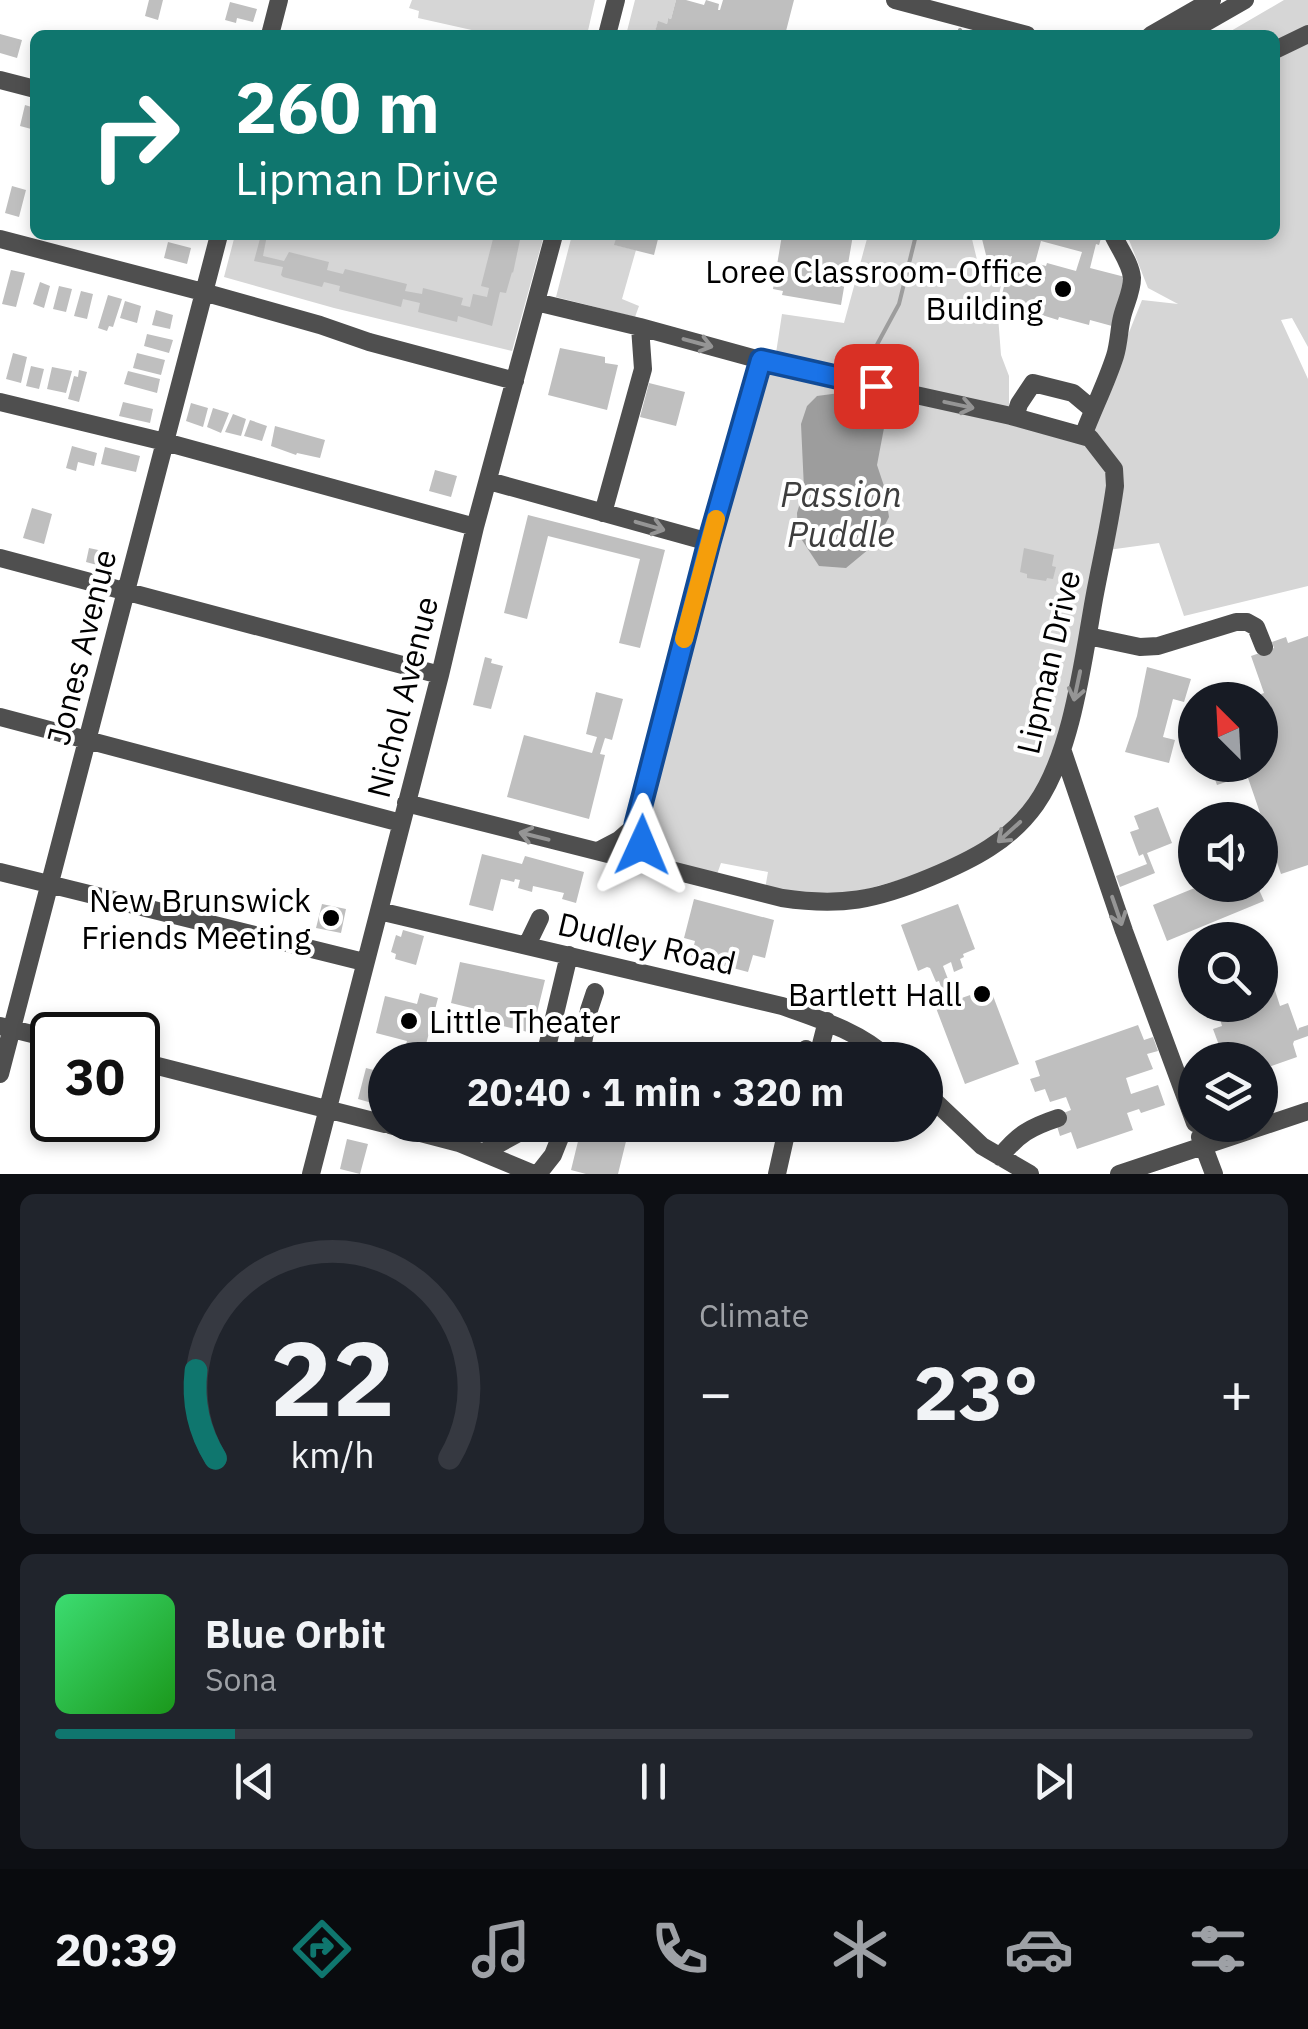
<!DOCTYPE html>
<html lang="en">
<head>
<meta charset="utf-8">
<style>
  body { margin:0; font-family:"IBM Plex Sans",sans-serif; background:#20242c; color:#f1f3f6; height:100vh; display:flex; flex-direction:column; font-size:38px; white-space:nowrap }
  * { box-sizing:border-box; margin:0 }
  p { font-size:32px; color:#9ea1a6 }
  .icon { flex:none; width:55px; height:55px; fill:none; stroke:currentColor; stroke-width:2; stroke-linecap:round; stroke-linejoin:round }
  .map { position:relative; height:1174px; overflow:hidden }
  .side { display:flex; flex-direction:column; gap:20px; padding:20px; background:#0d0f14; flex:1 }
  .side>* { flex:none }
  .banner { position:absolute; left:30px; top:30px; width:1250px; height:210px; border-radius:15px; box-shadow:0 5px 15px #0003; background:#0f766e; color:#fff; overflow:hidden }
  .needle { width:65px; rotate:336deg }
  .controls { position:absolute; left:1178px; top:682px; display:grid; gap:20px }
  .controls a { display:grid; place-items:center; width:100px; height:100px; border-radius:50%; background:#171b24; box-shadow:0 5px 15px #0003; font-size:50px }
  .speed { position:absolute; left:30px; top:1012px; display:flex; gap:20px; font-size:50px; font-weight:700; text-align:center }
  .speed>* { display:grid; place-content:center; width:130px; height:130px; border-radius:50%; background:#171b24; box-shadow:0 5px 15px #0003; line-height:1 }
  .speed .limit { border:5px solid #111; border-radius:15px; background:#fff; color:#111 }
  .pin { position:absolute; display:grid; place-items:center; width:85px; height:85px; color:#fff; margin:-42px; border-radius:20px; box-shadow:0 5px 15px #0006 }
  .me { position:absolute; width:110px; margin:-55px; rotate:1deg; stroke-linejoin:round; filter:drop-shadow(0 0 8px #0008) }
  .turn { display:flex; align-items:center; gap:35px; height:210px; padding:0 40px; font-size:45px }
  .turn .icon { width:130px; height:130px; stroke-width:2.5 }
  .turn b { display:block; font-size:70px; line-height:85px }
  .big { font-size:75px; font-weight:700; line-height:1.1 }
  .side .tile { flex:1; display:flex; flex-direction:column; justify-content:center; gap:15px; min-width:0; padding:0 35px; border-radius:15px; background:#20242c }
  .side .dial { align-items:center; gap:0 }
  .dial svg { height:260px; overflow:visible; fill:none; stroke:#363941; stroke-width:7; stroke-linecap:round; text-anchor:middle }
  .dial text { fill:#f1f3f6; stroke:none }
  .song { display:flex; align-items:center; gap:30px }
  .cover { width:120px; height:120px; border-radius:15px; background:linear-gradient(135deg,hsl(140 70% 55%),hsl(120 70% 35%)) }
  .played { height:10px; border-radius:5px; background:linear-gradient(90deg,#0f766e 15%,#363941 15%) }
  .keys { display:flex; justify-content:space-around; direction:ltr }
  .heat { display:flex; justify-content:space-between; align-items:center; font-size:55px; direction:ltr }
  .side .tiles { flex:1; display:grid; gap:20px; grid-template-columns:1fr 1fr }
  .tile:last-child { grid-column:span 2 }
  .trip { position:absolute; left:368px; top:1042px; width:575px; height:100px; border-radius:50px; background:#171b24; box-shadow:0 5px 15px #0003; font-weight:700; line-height:100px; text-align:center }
  .tabs { display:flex; height:160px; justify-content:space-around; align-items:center; background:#090b0e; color:#9ea1a6 }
  .tabs .icon { width:70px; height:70px }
  .tabs .on { color:#0f766e }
  .tabs b { font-size:45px; color:#f1f3f6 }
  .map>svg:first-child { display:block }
  .green { fill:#d6d6d6 }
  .water { fill:#9d9d9d }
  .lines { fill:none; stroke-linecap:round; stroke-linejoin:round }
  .stream { stroke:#9d9d9d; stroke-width:4 }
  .building { fill:#bfbfbf; fill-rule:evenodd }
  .minor { stroke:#4f4f4f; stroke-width:18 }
  .oneway { stroke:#959595 }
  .route-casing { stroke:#114b97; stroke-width:25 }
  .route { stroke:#1a73e8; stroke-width:18 }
  .slow { stroke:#f59e0b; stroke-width:18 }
  .poi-dot { fill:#000; stroke:#fff; stroke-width:4 }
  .labels { text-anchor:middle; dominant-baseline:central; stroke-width:8; stroke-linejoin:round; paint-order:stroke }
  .poi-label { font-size:32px; fill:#000; stroke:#fff; text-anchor:end }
  .street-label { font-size:32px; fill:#000; stroke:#fff }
  .water-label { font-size:35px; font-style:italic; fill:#3e3e3e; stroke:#fff }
</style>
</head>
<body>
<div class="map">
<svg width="1308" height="1174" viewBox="0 0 1308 1174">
  <rect width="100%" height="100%" fill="#fff"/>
  <!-- green -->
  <path class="green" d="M412 0H595L587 35H494L418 18 419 11 409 8Z
    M635 0H676L671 19 668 18 667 24 658 22 654 35H626Z
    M1284 0H1308V347L1292 318 1281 320 1308 379V586L1184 616 1159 543 1108 550 1053 783 994 853 839 897 765 889 768 872 721 863 716 877 654 864 636 825 764 359 776 353 782 314 844 323 868 235H971L980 272 1006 264 997 303 1001 355 1009 376V410L1087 437 1142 300 1178 304 1148 288 1127 235H1275V35H1224Z
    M235 235H544L512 351 334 308 224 277Z
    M572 235H617L615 245 636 250 622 299 639 306 635 317 556 297Z"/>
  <!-- water -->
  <path class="water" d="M847 392 876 402 884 428 877 465 884 486 889 517 875 544 846 568 819 566 798 534 797 513 804 489 801 424 807 406 817 396Z"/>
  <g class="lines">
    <!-- stream -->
    <path class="stream" d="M960 30 963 35
      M863 376 866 365 899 304 916 235"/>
  </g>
  <!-- building -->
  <path class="building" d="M149 0H163L158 20 145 16Z
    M676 0H686L704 5 706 0 719 4 718 10H720L723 0H794L785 35H654L658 21 667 24 668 18 671 19Z
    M230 2 257 9 253 22 237 18 236 23 225 20Z
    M0 34 22 40 17 58 0 53Z
    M25 105 35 108V130L20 126Z
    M12 186 26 190 19 217 5 213Z
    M261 235H267L263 256 284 261 289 252 329 262 327 270 343 274 345 269 407 284 405 291 422 294 423 288 463 298 461 305 470 307 473 294 487 297 489 288 481 286 494 235H521L513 273 512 272 506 293 500 292 492 326 458 316 457 322 418 312 420 303 403 299 401 307 339 291 340 286 324 282 322 287 283 277 281 275 283 267 254 261Z
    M617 235H659L654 255 614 245Z
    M782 235H853L841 305 782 295 783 291 773 289Z
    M981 235H1102L1099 245 1096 244 1090 268 1125 277 1112 326 1090 320 1089 325 1059 317 1058 320 1000 302 1012 256 988 263ZM1041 241 1082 252 1076 271 1047 263 1046 266 1035 263Z
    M168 242 191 248 187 264 164 258Z
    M11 270 25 273 16 307 2 304Z
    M40 282 50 286 44 308 33 304Z
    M59 286 72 289 66 312 53 309Z
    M81 291 93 294 87 319 74 316Z
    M108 295 122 299 113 327 109 326 107 331 98 328Z
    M125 301 141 306 137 323 120 318Z
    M156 310 173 315 170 329 152 325Z
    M147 334 173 340 169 353 144 346Z
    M560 348 605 357V363L618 365 607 410 548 395Z
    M13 353 27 357 21 383 6 379Z
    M137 353 165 360 161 375 133 368Z
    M31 366 44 369 39 389 26 386Z
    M52 367 72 371 66 393 47 389Z
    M79 370 87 372 79 402 68 399 74 376 78 377Z
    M128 371 160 379 157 393 124 384Z
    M649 383 685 392 676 426 640 417Z
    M123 402 153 409 150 423 119 416Z
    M191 403 208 408 203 427 186 421Z
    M213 408 229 413 221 433 207 427Z
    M233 414 246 419 241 436 225 432Z
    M250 420 267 426 262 441 244 436Z
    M275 426 325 440 320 458 297 453 296 455 271 446Z
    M72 446 97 453 94 466 78 462 76 471 66 468Z
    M105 447 140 456 136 472 101 464Z
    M435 470 457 476 451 497 429 491Z
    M32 508 52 514 44 544 23 538Z
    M528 515 665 550 640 648 619 643 640 559 548 536 527 619 504 613Z
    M89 548 112 553 108 568 86 562Z
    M1024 548 1054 555 1052 566 1056 567 1053 579 1047 578 1046 581 1027 578V574L1020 572Z
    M1308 636V865L1281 874 1247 775 1217 785 1210 765H1260V700L1246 699 1264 693 1251 656 1274 648 1272 642 1286 637 1288 643Z
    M485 657 492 659 491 663 503 666 491 709 473 705Z
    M1147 667 1191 679 1184 702 1173 699 1163 737 1175 740 1169 763 1125 752 1137 716Z
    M596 692 623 699 612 740 605 738 600 754 605 755 589 819 507 797 524 735 592 753 597 737 586 734Z
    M1158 807 1172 843 1147 853 1155 873 1120 887 1116 876 1147 864 1143 854 1139 856 1130 832 1139 829 1134 816Z
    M482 854 522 864 525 856 584 872 576 903 562 899 564 893 533 886 532 892 518 888 520 880 515 879 514 882 501 879 493 911 469 905Z
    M1202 885H1257L1264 901 1167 941 1153 905Z
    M694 899 774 920 765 958 753 955 748 972 691 957 695 941 684 938Z
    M322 904 346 909 341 933 316 928Z
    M958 904 975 949 963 954 964 957 960 959 963 968 954 972 951 962 943 966 956 1000 990 988 1019 1064 965 1084 936 1008 947 1004 939 981 936 982 930 968 927 967 918 971 901 925Z
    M403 930 424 936 416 965 395 959 396 954 391 952 396 935 401 937Z
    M460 962 545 980 532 1033 491 1023 492 1013 451 1003Z
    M1272 981 1280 1006 1288 1003 1298 1031 1299 1028 1308 1025V1036L1294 1041 1293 1044 1297 1057 1260 1070V1060H1234L1232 1053 1223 1056 1213 1029 1222 1026 1216 1005H1260V985Z
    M420 993 438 998 423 1056 404 1051 407 1041 376 1033 385 996 417 1004Z
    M1138 1025 1144 1040 1153 1037 1158 1051 1147 1054 1153 1069 1126 1078 1131 1094 1158 1085 1165 1105 1141 1113 1139 1109 1127 1113 1133 1130 1077 1149 1071 1132 1060 1136 1056 1123 1061 1114 1071 1110 1066 1097 1050 1102 1045 1089 1035 1092 1030 1079 1040 1076 1035 1061Z
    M826 1041 862 1049 860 1060H822Z
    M366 1068 385 1073V1084L379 1105 358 1099Z
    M582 1125H630L618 1174H586L571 1170Z
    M347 1139 368 1144 360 1174 340 1169Z"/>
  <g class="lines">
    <!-- minor -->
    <path class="minor" d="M895 0 1027 35
      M270 35 279 0
      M607 35 616 0
      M1151 35 1212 0
      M1184 35 1245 0
      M1275 50 1308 34
      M0 80 35 89
      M0 239 203 292 320 325 369 342 515 381
      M0 402 165 442 475 527
      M1015 417 1019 404 1033 383 1073 393 1092 409
      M1083 436C1093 409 1106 384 1115 356 1119 343 1119 329 1122 317 1125 304 1132 292 1132 278 1131 264 1119 248 1113 235
      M489 481 709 542
      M603 513 643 369 640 327
      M0 558 440 675
      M1088 636 1140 647 1158 646 1236 622H1247L1256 627 1264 647
      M0 717 401 823
      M1063 752 1124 931 1195 1123
      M406 803 782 898C841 907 876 900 931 877 972 860 1010 841 1036 804 1072 753 1083 660 1094 599 1101 561 1110 524 1115 486L1114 469 1090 438 1011 416 775 364 640 327 536 302
      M598 851 619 840 636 825
      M654 864 642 845 636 825 709 542 761 360
      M0 872 364 962
      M379 911 782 1006C819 1019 861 1032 890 1060
      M527 945 540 918
      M0 1026 52 1039
      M544 1060 569 955
      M580 1060 589 1010 595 992
      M803 1060 806 1049
      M817 1060 827 1021
      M138 1061 385 1124
      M0 1074 219 235
      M925 1092 982 1146 1030 1174
      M390 1125 459 1143 534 1174
      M1200 1137 1214 1174
      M484 1152 522 1131 527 1125
      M1000 1157C1018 1134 1031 1127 1058 1118
      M311 1174 440 675 475 527 554 235
      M538 1174 553 1155 565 1125
      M777 1174 788 1125
      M1119 1174 1308 1111"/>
  </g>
  <!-- one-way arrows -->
  <defs><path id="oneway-shaft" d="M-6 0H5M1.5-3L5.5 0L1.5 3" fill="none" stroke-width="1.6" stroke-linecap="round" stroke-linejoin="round" transform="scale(2.5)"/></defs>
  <g class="oneway">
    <use href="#oneway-shaft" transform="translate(698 343) rotate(15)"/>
    <use href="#oneway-shaft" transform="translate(959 405) rotate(12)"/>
    <use href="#oneway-shaft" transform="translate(650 526) rotate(16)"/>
    <use href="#oneway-shaft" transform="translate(1077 686) rotate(102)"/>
    <use href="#oneway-shaft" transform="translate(1009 832) rotate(138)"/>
    <use href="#oneway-shaft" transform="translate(534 836) rotate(-166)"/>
    <use href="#oneway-shaft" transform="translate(1117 911) rotate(71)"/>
  </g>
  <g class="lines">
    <!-- route casing -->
    <g class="route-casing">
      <path id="route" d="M642 845 636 824 709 542 761 360 876 386"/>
    </g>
    <!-- route -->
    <use href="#route" class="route"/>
    <!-- slow -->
    <path class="slow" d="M684 639 716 519"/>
  </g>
  <!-- markers -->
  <g class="poi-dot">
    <circle cx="1063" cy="289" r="10"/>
    <circle cx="331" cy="918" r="10"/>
    <circle cx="982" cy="994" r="10"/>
    <circle cx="409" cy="1021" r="10"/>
  </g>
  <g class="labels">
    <!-- poi labels -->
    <g class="poi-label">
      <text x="1043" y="271">Loree Classroom-Office<tspan x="1043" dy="37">Building</tspan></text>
      <text x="311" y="900">New Brunswick<tspan x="311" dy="37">Friends Meeting</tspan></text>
      <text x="962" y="994">Bartlett Hall</text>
      <text x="429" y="1021" text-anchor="start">Little Theater</text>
    </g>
    <!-- street labels -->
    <g class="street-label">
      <text transform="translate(81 647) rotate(-76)">Jones Avenue</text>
      <text transform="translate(1048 662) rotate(-77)">Lipman Drive</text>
      <text transform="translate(402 697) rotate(-76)">Nichol Avenue</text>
      <text transform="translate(647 943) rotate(13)">Dudley Road</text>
    </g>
    <!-- water labels -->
    <g class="water-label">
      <text x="841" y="494">Passion<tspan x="841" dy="40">Puddle</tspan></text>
    </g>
  </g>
</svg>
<div class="controls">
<a><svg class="needle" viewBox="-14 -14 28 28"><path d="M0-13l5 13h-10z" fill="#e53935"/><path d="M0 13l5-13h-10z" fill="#9ea1a6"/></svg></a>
<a><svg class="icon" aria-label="sound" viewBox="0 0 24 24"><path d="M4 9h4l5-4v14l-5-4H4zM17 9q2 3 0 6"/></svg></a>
<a><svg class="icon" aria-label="search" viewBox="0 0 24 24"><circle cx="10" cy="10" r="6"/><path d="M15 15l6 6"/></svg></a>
<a><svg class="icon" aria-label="layers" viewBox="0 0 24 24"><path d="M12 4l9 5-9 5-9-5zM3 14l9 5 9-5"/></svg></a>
</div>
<div class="speed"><div class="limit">30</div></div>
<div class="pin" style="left:876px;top:386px;background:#d93025"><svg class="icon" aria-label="arrive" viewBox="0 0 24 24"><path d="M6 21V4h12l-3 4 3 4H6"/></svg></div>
<svg class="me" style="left:642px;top:845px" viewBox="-20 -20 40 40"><path d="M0-17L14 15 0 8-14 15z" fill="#1a73e8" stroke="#fff" stroke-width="4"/></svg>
<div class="trip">20:40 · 1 min · 320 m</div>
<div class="banner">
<div class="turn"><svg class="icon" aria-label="right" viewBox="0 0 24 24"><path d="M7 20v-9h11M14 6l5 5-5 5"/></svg><div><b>260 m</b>Lipman Drive</div></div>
</div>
</div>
<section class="side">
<div class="tiles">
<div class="tile dial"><svg viewBox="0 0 100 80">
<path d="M14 69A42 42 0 1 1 86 69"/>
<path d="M14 69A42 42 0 0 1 8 42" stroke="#0f766e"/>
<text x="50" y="56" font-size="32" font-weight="700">22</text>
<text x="50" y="72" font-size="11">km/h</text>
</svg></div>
<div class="tile"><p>Climate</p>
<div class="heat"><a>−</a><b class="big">23°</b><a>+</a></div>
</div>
<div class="tile">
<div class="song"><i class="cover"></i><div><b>Blue Orbit</b><p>Sona</p></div></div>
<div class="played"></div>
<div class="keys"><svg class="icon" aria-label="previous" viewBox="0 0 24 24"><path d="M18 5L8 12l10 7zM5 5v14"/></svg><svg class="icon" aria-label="pause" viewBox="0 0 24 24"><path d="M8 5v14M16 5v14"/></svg><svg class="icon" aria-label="next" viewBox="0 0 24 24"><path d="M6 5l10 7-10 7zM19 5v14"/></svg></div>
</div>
</div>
</section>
<nav class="tabs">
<b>20:39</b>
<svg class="icon on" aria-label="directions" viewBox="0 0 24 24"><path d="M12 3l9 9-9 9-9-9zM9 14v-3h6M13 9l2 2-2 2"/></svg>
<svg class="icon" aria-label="music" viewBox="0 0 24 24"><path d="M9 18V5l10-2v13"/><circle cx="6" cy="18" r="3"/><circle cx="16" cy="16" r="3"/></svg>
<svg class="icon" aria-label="phone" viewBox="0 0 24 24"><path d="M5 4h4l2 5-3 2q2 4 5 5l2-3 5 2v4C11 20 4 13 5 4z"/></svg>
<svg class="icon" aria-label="climate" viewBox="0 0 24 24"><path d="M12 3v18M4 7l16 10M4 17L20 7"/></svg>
<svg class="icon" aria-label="car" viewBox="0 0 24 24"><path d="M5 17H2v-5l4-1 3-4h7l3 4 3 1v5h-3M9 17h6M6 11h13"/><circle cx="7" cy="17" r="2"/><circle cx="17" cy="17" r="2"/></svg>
<svg class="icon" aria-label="filters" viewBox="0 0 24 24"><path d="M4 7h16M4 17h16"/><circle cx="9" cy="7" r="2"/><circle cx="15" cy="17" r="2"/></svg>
</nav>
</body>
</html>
